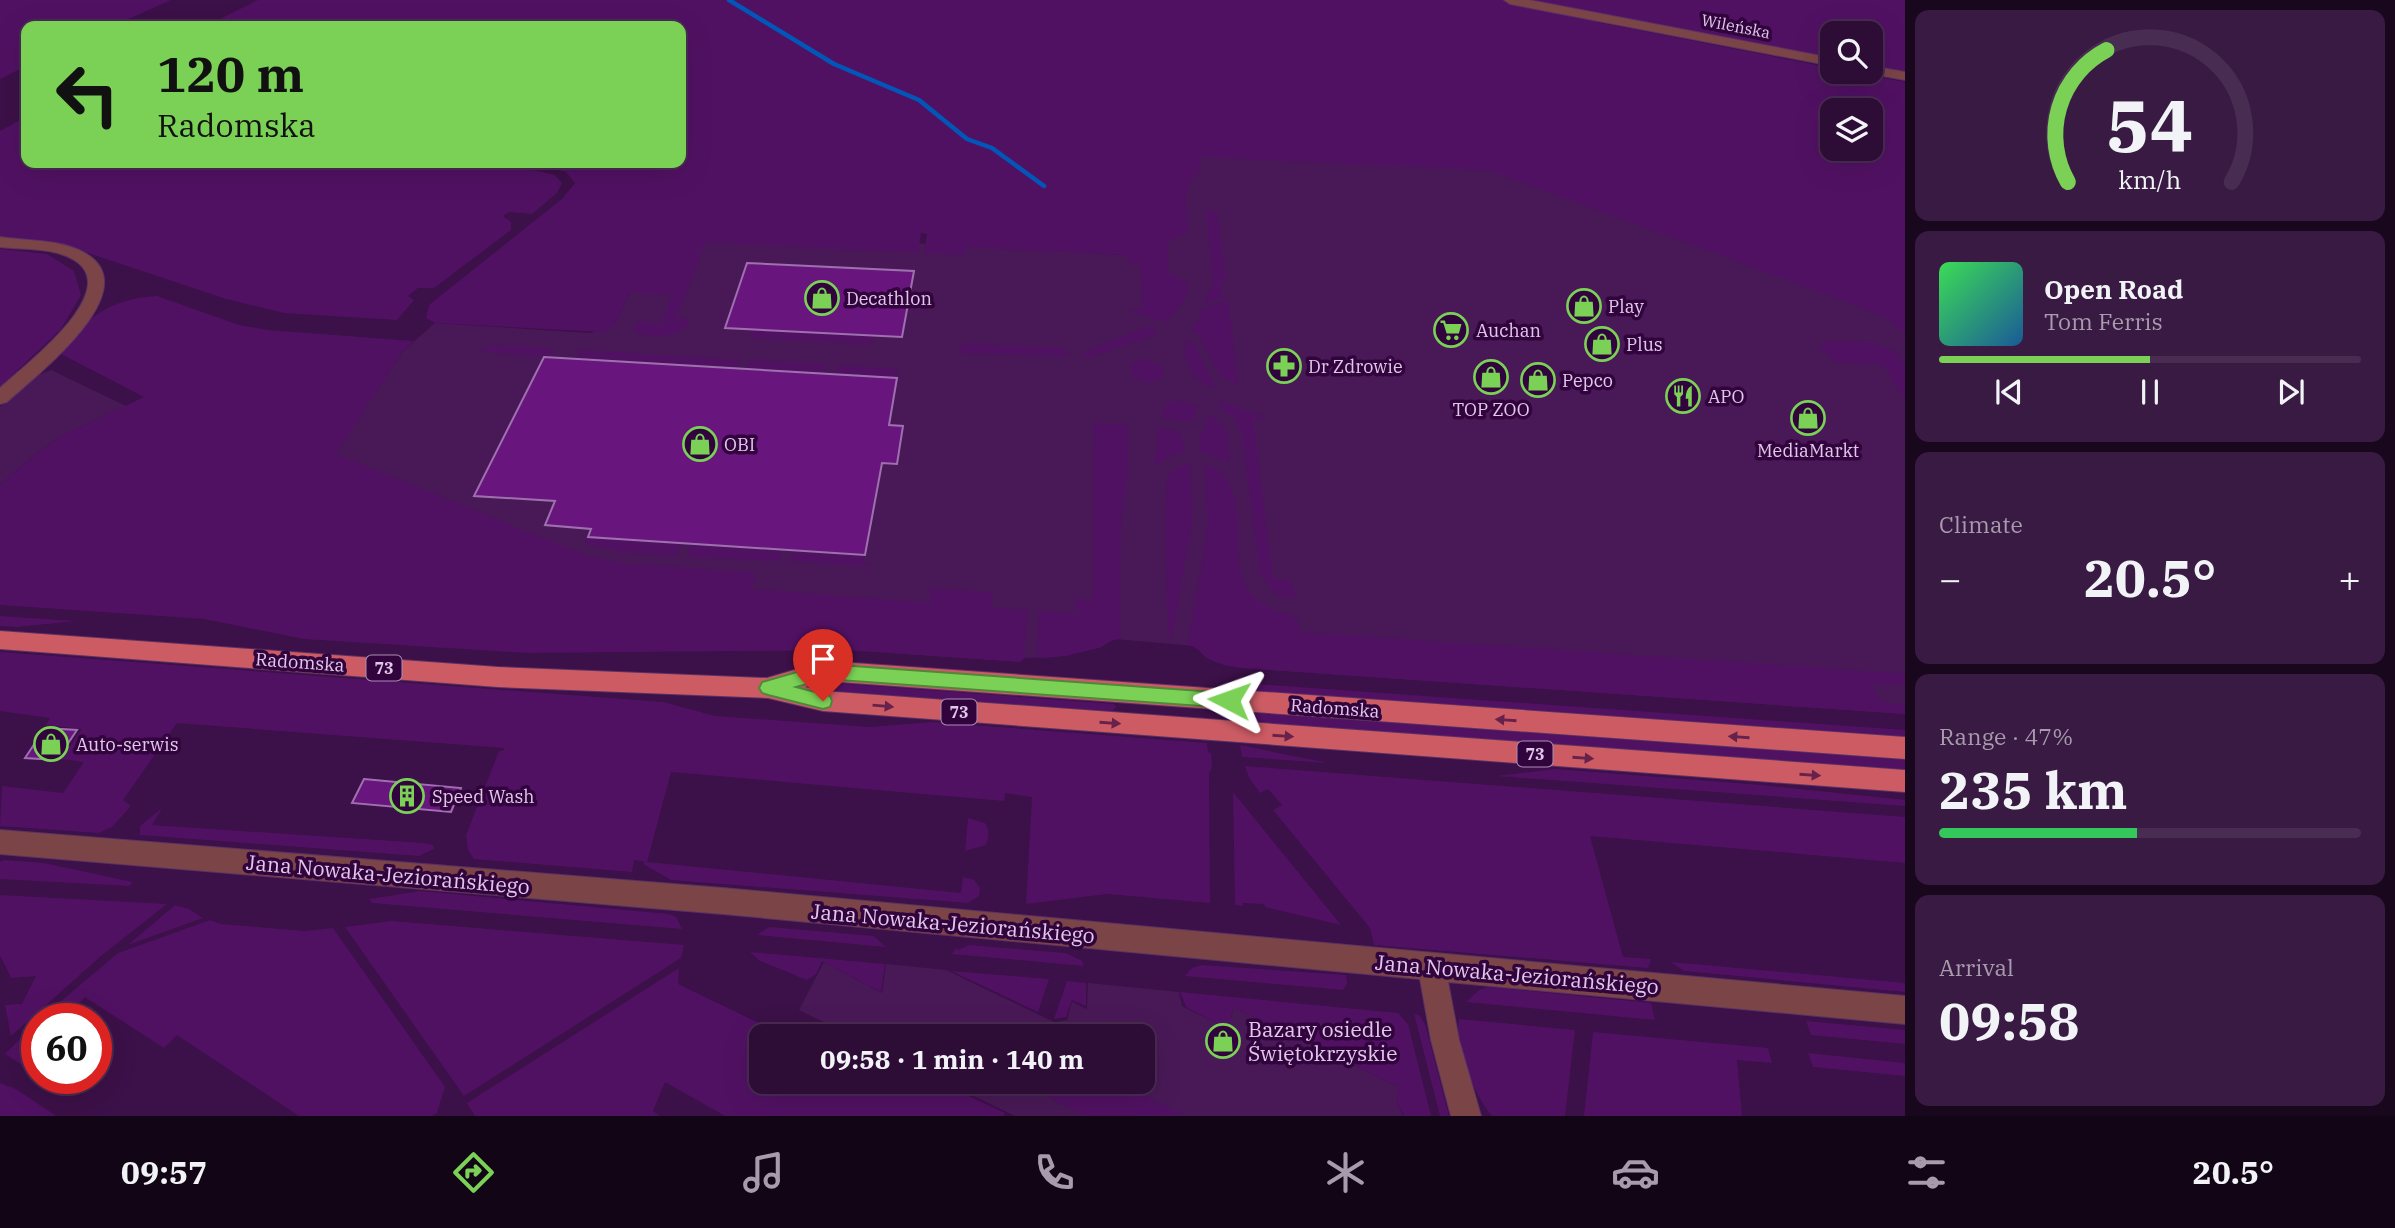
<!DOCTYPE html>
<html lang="en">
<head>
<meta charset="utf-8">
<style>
  body { margin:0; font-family:"IBM Plex Serif",serif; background:#391a42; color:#f1f3f6; height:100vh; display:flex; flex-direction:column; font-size:26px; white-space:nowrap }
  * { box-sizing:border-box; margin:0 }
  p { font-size:23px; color:#a79bad }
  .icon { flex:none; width:38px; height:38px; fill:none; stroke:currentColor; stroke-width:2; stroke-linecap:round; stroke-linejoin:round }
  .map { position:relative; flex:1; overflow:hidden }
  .sheet { display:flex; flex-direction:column; gap:10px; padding:10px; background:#19071e; width:490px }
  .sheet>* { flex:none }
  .banner { position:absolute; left:21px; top:21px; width:665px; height:147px; border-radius:14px; box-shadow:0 7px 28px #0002,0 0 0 2px #482c51; background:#7ad156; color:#111; overflow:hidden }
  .buttons { position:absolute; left:1820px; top:21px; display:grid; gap:14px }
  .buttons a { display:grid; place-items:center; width:63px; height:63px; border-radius:14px; background:#2d0c36; box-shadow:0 7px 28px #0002,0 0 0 2px #482c51; font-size:35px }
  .speed { position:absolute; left:21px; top:1003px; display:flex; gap:14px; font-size:35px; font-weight:700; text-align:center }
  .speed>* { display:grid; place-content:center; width:91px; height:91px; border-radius:50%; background:#2d0c36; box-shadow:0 7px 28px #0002,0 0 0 2px #482c51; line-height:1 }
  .speed .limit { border:10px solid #d22; background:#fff; color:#111 }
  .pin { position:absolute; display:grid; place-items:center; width:60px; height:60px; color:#fff; margin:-72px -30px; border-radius:50% 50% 50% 0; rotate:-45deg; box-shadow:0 0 7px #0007 }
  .pin .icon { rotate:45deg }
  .me { position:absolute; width:77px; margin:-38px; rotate:274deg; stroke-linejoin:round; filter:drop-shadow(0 0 5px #0008) }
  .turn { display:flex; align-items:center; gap:24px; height:147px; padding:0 21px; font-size:32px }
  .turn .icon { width:91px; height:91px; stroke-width:2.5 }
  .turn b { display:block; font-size:49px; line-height:60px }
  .big { font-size:52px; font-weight:800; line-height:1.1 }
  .sheet .widget { flex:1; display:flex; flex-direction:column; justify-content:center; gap:10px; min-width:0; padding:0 24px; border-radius:14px; background:#391a42 }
  .sheet .dial { align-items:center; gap:0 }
  .dial svg { height:182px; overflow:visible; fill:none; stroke:#482c51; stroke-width:7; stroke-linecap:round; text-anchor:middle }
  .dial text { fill:#f1f3f6; stroke:none }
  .song { display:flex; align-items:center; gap:21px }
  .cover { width:84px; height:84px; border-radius:10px; background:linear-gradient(135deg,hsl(130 70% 55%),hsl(210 70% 35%)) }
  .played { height:7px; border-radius:4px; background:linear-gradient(90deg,#7ad156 50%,#482c51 50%) }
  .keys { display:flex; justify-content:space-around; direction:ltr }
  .heat { display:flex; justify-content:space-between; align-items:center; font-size:38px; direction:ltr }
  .charge { height:10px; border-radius:5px; background:linear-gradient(90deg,#34c759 47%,#482c51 0) }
  .trip { position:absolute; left:749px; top:1024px; width:406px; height:70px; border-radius:14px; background:#2d0c36; box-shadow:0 7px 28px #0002,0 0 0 2px #482c51; font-weight:800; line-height:70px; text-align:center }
  .tabs { display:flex; height:112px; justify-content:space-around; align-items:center; background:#120516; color:#a79bad }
  .tabs .icon { width:49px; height:49px }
  .tabs .selected { color:#7ad156 }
  .tabs b { font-size:32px; color:#f1f3f6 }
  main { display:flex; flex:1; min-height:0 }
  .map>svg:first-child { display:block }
  .built { fill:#491957 }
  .green { fill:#511163; fill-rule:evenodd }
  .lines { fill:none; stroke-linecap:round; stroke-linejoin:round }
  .stream { stroke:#0256b7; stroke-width:4.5 }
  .building { fill:#68157e; stroke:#9f70af; stroke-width:2 }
  .minor-casing { stroke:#5a3165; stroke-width:2 }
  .major-casing { stroke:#5a3165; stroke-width:2 }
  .minor { fill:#7b4447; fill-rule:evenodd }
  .major { fill:#cc5b64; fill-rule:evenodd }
  .oneway { fill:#67224b }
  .route { fill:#7ad156; stroke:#4f8838; stroke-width:2 }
  .labels { text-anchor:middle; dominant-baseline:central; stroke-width:7; stroke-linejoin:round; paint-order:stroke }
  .far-street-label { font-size:16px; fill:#e1c8e9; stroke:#31043d }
  .shield { fill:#31043d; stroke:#ac8db5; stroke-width:2 }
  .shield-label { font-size:16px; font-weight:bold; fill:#e1c8e9 }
  .poi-label { font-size:18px; fill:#e1c8e9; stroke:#31043d; text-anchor:start }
  .street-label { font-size:18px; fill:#e1c8e9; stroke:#31043d }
  .near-street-label { font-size:21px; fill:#e1c8e9; stroke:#31043d }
  .near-poi-label { font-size:21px; fill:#e1c8e9; stroke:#31043d; text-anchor:start }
</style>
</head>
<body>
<main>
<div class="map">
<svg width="1905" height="1116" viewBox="0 0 1905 1116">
  <rect width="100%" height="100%" fill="#3c1048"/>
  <!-- built -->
  <path class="built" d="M1193 139 1485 153 1905 308V714L1242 668 1206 657 1196 646 1114 639 1099 648H1090L1067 656 1024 658 1020 662 846 650 648 651 335 454 401 353 435 323 590 333 615 324 630 292 699 231 1127 255Z
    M51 370 126 406 60 437 31 458 0 485V407L27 380Z
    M824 962 882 993 886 964 946 970 1054 1022 1067 1020 1072 1002 1087 1009 1088 983 1179 992 1182 1006 1218 1024 1231 1018 1234 1007 1399 1087 1397 1102 1403 1116H1015L945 1082H1143V1036H852L799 1010Z"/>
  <!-- green -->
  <path class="green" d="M0 0H171L113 26H26V66L0 79Z
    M258 0H1905V72L1871 66V33H1832V59L1591 13 1596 22 1832 68V72H1851L1905 82V334L1888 319 1853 304 1489 170 1200 157 1201 170C1179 190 1187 204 1189 230L1167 244 1169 272 1185 282 1188 289 1183 302 1166 322 1129 311 1143 307 1141 265 1128 262 1127 255 966 247 965 253 961 255 924 253 927 234 921 233 918 253 706 242 676 318 688 319 690 322C680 339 651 340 635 331V322L661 323 672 295 630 292 615 324 603 332 435 323 426 318 429 305 563 198 575 183 566 172 533 163H681V26H206ZM1832 110H1871V149H1832Z
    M26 117V163H532L525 168 555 175 562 183 557 193 532 214 509 212 503 216 511 222V230L434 288H418L408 296 414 300 397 320 284 313 226 299 70 247 0 236V131Z
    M1206 210 1217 211 1226 283H1221L1222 298 1205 304 1213 282Z
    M0 249 47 254 74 271 81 295 61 329 0 387Z
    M157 296 239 325 268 330 414 341 401 353 336 454 590 557 622 563 756 573 752 589 929 603 931 588 993 593 991 608 1027 610 1024 658 1020 662 846 650 526 653 304 639 204 619 0 605V485L31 458 60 437 144 397 57 352C88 318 108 299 157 296Z
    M1228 300 1238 384 1220 376 1198 333 1192 331 1203 308Z
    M1146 327 1159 330C1148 342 1137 340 1123 345 1107 350 1102 355 1084 356V352Z
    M752 330 873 337 872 344 749 338Z
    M1187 340 1193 342 1214 384 1212 389 1195 377 1184 355Z
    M1829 341C1857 342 1887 338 1905 363V399L1882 364 1836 362 1821 349V345Z
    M967 344 1065 349 1070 356 959 353 961 347Z
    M493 345 553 349 549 357 480 352Z
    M579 350 740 360 738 367 577 357Z
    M749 360 827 364 825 372 747 368Z
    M1149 360 1162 367 1164 374C1157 385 1145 383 1135 378L1130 372 1132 365 1139 361Z
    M837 365 898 369 897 377 835 373Z
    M1172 401H1184L1198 407 1190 422 1161 417 1164 406Z
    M1221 401 1251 413 1271 417 1253 418 1273 578 1291 581 1295 594 1291 598 1278 596 1260 574 1242 433 1235 419 1218 405Z
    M1211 413 1226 430 1230 462 1200 451V436Z
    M1094 423 1127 425 1128 469 1121 520 1120 639C1110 639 1107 645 1099 648 1079 653 1059 658 1037 658L1039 611 1075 613V599L1093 600Z
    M1159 427 1181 433 1185 452 1170 455 1154 468Z
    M1190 463 1192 523 1171 642C1166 628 1163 492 1168 478 1171 468 1182 465 1190 463Z
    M1205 464C1262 483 1218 562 1254 597 1266 610 1282 611 1297 618L1300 632 1905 674V684L1872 685 1880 701 1905 705V714L1242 668C1231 667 1217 664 1207 658 1199 652 1198 647 1188 645L1208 526Z
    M587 538 681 544 676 556 620 552 585 543Z
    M691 545 782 552 780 561 687 557Z
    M793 552 864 557V562L870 563 864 566 791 561Z
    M0 616 76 621 17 627 0 626Z
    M0 652 663 702 715 716 870 727 932 722 1207 743 1208 752 1211 753 1212 768 1209 773 1210 903 1107 894 1026 904 1032 797 1005 793 1004 801 671 772 647 862 961 893 963 877 974 880 980 888 979 896 968 903 671 880 643 864 645 862 634 860 632 872 474 859 468 850 466 835 499 751H503L504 748 177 723 123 800 131 806 112 827 99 833 0 826 2 786 63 793 84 762 61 759 82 729 46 725 50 718 0 711Z
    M805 681 1114 704 1116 707 1112 711 805 689Z
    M1240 683 1905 730V736L1236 689Z
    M1238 712 1905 760V769L1239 721Z
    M1240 745 1328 763 1242 757Z
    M1245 766 1905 817V863L1590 836 1623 957 1651 959 1648 968 1374 945 1370 928 1273 810 1282 805 1268 789 1260 793 1249 778Z
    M1555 769 1762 785 1905 800V806L1496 776Z
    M1233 792 1341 925 1265 907 1264 904 1243 903V906L1235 905Z
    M162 808 152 825 424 843 433 845 434 849 419 856 140 835V826Z
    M968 818 985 823C990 831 989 837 986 845L965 851Z
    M4 860 44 863 133 882 129 886 0 879V862Z
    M420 891 669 914 676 917 682 929 372 903 369 899Z
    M0 895 167 904 101 956 11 1036 5 1005 22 1004 36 976 11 978 0 955Z
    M175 905 189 909 203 918 128 945Z
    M210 920 221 924 305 931 333 928 445 1087 437 1113 432 1116H299L177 1035 164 1048 85 997 64 1018H41L118 953Z
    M391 921 684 945 681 958 464 1096 345 927Z
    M769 927 874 936 886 947 757 935Z
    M969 945 1066 953 1082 961 1084 966 952 954 956 948 958 950Z
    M750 952 885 964 881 992 822 961 816 974 807 980 760 961Z
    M1671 962 1905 983V992L1684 971Z
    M1202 965 1346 975 1347 984 1343 990 1185 976 1192 968Z
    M679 968 678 984 786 1036H761V1082H880L905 1094 928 1082H939L1005 1113 1004 1116H725L665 1082 653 1111 660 1116H475L467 1103Z
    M951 971 1049 979 1038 1012Z
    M1067 981 1086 983V1006L1072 1000 1066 1017 1054 1019Z
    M1488 987 1651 1003 1655 1020 1466 1002 1479 990Z
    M1180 992 1398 1013 1408 1024 1431 1116H1404L1397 1102 1399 1087 1234 1007 1229 1023 1218 1024 1186 1007Z
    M1414 1014 1419 1015 1425 1024 1449 1116H1440Z
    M1459 1019 1575 1030 1565 1116H1492C1474 1095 1454 1046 1459 1019Z
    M1806 1021 1905 1030V1044L1811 1035Z
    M37 1022V1047L31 1053 37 1057V1075L5 1054Z
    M1593 1032 1768 1048 1772 1063 1737 1060 1742 1116H1584Z
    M1808 1053 1905 1063V1076L1813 1067Z
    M1031 1082H1117L1184 1115 1086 1116 1029 1087Z
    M0 1083 16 1089 56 1116H0Z"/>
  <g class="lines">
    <!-- stream -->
    <path class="stream" d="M729 0 834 64 919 100 967 139 992 148 1044 186"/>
  </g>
  <!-- building -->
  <path class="building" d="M747 263 914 271 902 337 725 328Z
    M544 357 897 378 889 425 903 426 897 464 882 463 865 555 588 537 591 529 545 525 555 501 474 496Z
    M45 728 77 730 57 760 25 758Z
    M364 779 461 788 451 812 352 803Z"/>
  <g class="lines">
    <!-- minor casing -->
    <g class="minor-casing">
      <path id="minor" d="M1504 0H1529L1832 58V66L1510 4Z
        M1871 66 1905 72V80L1866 73 1871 72Z
        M0 237C27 241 60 239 85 253 149 290 34 377 7 402L0 404V388C22 367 125 291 74 260 53 247 24 250 0 247Z
        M0 830 723 888 1905 996V1024L1448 982 1459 1040 1481 1116H1451L1431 1040 1420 979 723 914 0 854Z"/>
    </g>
    <!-- major casing -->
    <g class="major-casing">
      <path id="major" d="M0 631 498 667 767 678 825 661 1905 737V759L825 681 805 687 823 691 1905 770V792L823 711 768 698 498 687 0 649Z"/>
    </g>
    <!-- minor -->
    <use href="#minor" class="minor"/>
    <!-- major -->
    <use href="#major" class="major"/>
  </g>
  <!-- one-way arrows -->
  <defs><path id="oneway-solid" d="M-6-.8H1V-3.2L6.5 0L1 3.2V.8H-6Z" transform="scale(1.75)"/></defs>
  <g class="oneway">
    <use href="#oneway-solid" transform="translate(883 706) rotate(5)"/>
    <use href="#oneway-solid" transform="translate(1506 720) rotate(-176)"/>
    <use href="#oneway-solid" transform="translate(1110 723) rotate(4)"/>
    <use href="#oneway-solid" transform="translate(1283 736) rotate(4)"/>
    <use href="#oneway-solid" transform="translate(1739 737) rotate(-176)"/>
    <use href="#oneway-solid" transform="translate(1583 758) rotate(4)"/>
    <use href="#oneway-solid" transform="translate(1810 775) rotate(4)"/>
  </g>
  <!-- route -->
  <path class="route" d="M825 664 1229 693 1235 695 1238 700 1235 706 1229 708 825 679 796 687 830 696 832 701 830 707 823 709 768 695 762 693 759 688 762 682Z"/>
  <!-- icons -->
  <defs>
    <g id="shop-ring" transform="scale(1.75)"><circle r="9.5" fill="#31043d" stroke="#7ad156" stroke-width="1.5"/><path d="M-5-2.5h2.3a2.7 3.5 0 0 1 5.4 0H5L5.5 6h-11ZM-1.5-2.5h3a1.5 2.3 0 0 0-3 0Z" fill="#7ad156"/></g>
    <g id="supermarket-ring" transform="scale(1.75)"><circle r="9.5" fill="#31043d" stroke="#7ad156" stroke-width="1.5"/><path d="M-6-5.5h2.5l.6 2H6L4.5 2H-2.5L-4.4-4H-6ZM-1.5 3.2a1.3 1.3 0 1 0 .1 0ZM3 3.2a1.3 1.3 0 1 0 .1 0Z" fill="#7ad156"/></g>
    <g id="pharmacy-ring" transform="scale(1.75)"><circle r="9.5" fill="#31043d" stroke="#7ad156" stroke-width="1.5"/><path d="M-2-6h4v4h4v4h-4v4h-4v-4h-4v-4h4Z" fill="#7ad156"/></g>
    <g id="restaurant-ring" transform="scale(1.75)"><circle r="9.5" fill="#31043d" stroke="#7ad156" stroke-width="1.5"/><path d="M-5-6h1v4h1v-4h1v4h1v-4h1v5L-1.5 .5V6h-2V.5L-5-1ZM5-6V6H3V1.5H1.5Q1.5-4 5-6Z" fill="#7ad156"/></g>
    <g id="building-ring" transform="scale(1.75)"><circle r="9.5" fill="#31043d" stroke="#7ad156" stroke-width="1.5"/><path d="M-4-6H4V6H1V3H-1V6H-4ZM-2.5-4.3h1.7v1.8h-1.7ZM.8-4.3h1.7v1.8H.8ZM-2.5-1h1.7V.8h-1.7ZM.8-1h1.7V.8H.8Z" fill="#7ad156"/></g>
  </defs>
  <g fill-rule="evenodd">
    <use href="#shop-ring" x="822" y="298"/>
    <use href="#shop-ring" x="1584" y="306"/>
    <use href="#supermarket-ring" x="1451" y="330"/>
    <use href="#shop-ring" x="1602" y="344"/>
    <use href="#pharmacy-ring" x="1284" y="366"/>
    <use href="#shop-ring" x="1491" y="377"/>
    <use href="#shop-ring" x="1538" y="380"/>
    <use href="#restaurant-ring" x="1683" y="396"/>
    <use href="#shop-ring" x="1808" y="418"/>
    <use href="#shop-ring" x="700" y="444"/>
    <use href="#shop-ring" x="51" y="744"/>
    <use href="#building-ring" x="407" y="796"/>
    <use href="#shop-ring" x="1223" y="1041"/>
  </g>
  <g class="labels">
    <!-- far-street labels -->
    <g class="far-street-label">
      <text transform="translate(1736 26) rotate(11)">Wileńska</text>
    </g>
    <!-- shield labels -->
    <g class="shield">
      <rect x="366.5" y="655.5" width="35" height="25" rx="5"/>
      <rect x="941.5" y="699.5" width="35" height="25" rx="5"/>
      <rect x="1517.5" y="741.5" width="35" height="25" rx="5"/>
    </g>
    <g class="shield-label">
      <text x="384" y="668">73</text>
      <text x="959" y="712">73</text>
      <text x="1535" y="754">73</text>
    </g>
    <!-- poi labels -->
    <g class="poi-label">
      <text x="846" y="298">Decathlon</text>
      <text x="1608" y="306">Play</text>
      <text x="1476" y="330">Auchan</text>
      <text x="1626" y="344">Plus</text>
      <text x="1308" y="366">Dr Zdrowie</text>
      <text x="1562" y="380">Pepco</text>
      <text x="1708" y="396">APO</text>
      <text x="1491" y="409" text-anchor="middle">TOP ZOO</text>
      <text x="724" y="444">OBI</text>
      <text x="1808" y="450" text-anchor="middle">MediaMarkt</text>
      <text x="76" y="744">Auto-serwis</text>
      <text x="432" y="796">Speed Wash</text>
    </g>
    <!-- street labels -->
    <g class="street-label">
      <text transform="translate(300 662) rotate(4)">Radomska</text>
      <text transform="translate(1335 708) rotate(4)">Radomska</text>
    </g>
    <!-- near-street labels -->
    <g class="near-street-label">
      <text transform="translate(388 874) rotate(5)">Jana Nowaka-Jeziorańskiego</text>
      <text transform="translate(953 923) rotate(5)">Jana Nowaka-Jeziorańskiego</text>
      <text transform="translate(1517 974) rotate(5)">Jana Nowaka-Jeziorańskiego</text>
    </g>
    <!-- near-poi labels -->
    <g class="near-poi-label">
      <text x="1248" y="1029">Bazary osiedle<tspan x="1248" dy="24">Świętokrzyskie</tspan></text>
    </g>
  </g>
</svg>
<div class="buttons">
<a><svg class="icon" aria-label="search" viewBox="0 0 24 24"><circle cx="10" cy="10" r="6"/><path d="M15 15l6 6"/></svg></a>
<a><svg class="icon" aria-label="layers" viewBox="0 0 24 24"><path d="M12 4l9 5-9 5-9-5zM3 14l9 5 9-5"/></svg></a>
</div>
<div class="speed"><div class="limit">60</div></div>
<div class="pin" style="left:823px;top:701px;background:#d93025"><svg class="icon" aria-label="arrive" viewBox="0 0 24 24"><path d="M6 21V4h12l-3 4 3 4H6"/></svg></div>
<svg class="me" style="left:1229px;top:700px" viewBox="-20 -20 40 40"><path d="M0-17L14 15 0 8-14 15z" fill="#7ad156" stroke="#fff" stroke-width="4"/></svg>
<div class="trip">09:58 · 1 min · 140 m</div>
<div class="banner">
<div class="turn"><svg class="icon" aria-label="left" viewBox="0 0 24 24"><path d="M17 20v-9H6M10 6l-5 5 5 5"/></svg><div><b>120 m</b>Radomska</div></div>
</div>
</div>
<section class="sheet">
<div class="widget dial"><svg viewBox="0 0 100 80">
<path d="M14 69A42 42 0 1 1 86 69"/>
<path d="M14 69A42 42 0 0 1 31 11" stroke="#7ad156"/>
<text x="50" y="56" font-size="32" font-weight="700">54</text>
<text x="50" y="72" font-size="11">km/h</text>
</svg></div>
<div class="widget">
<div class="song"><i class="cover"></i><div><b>Open Road</b><p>Tom Ferris</p></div></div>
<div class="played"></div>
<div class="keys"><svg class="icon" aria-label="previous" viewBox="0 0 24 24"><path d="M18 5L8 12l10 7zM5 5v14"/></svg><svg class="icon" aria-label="pause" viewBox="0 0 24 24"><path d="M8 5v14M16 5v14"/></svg><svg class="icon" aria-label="next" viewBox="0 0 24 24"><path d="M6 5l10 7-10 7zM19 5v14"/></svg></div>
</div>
<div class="widget"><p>Climate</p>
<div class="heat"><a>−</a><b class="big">20.5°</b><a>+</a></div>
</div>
<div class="widget"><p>Range · 47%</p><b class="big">235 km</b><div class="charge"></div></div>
<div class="widget"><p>Arrival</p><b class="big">09:58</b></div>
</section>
</main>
<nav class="tabs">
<b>09:57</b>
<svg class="icon selected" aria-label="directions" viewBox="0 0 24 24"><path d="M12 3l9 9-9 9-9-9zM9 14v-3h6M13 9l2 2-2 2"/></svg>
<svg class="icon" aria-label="music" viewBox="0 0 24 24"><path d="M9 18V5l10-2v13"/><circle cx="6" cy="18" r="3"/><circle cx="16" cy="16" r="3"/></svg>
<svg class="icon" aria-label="phone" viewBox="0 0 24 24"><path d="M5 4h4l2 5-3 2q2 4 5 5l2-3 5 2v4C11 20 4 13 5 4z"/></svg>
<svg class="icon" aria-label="climate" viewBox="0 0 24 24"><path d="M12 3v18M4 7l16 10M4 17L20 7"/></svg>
<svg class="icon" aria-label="car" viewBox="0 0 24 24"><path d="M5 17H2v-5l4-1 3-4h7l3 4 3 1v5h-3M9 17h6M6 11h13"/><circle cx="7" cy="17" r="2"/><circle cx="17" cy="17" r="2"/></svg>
<svg class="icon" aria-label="filters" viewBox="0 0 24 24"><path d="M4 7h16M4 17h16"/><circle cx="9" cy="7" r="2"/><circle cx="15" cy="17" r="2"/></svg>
<b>20.5°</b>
</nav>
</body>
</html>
